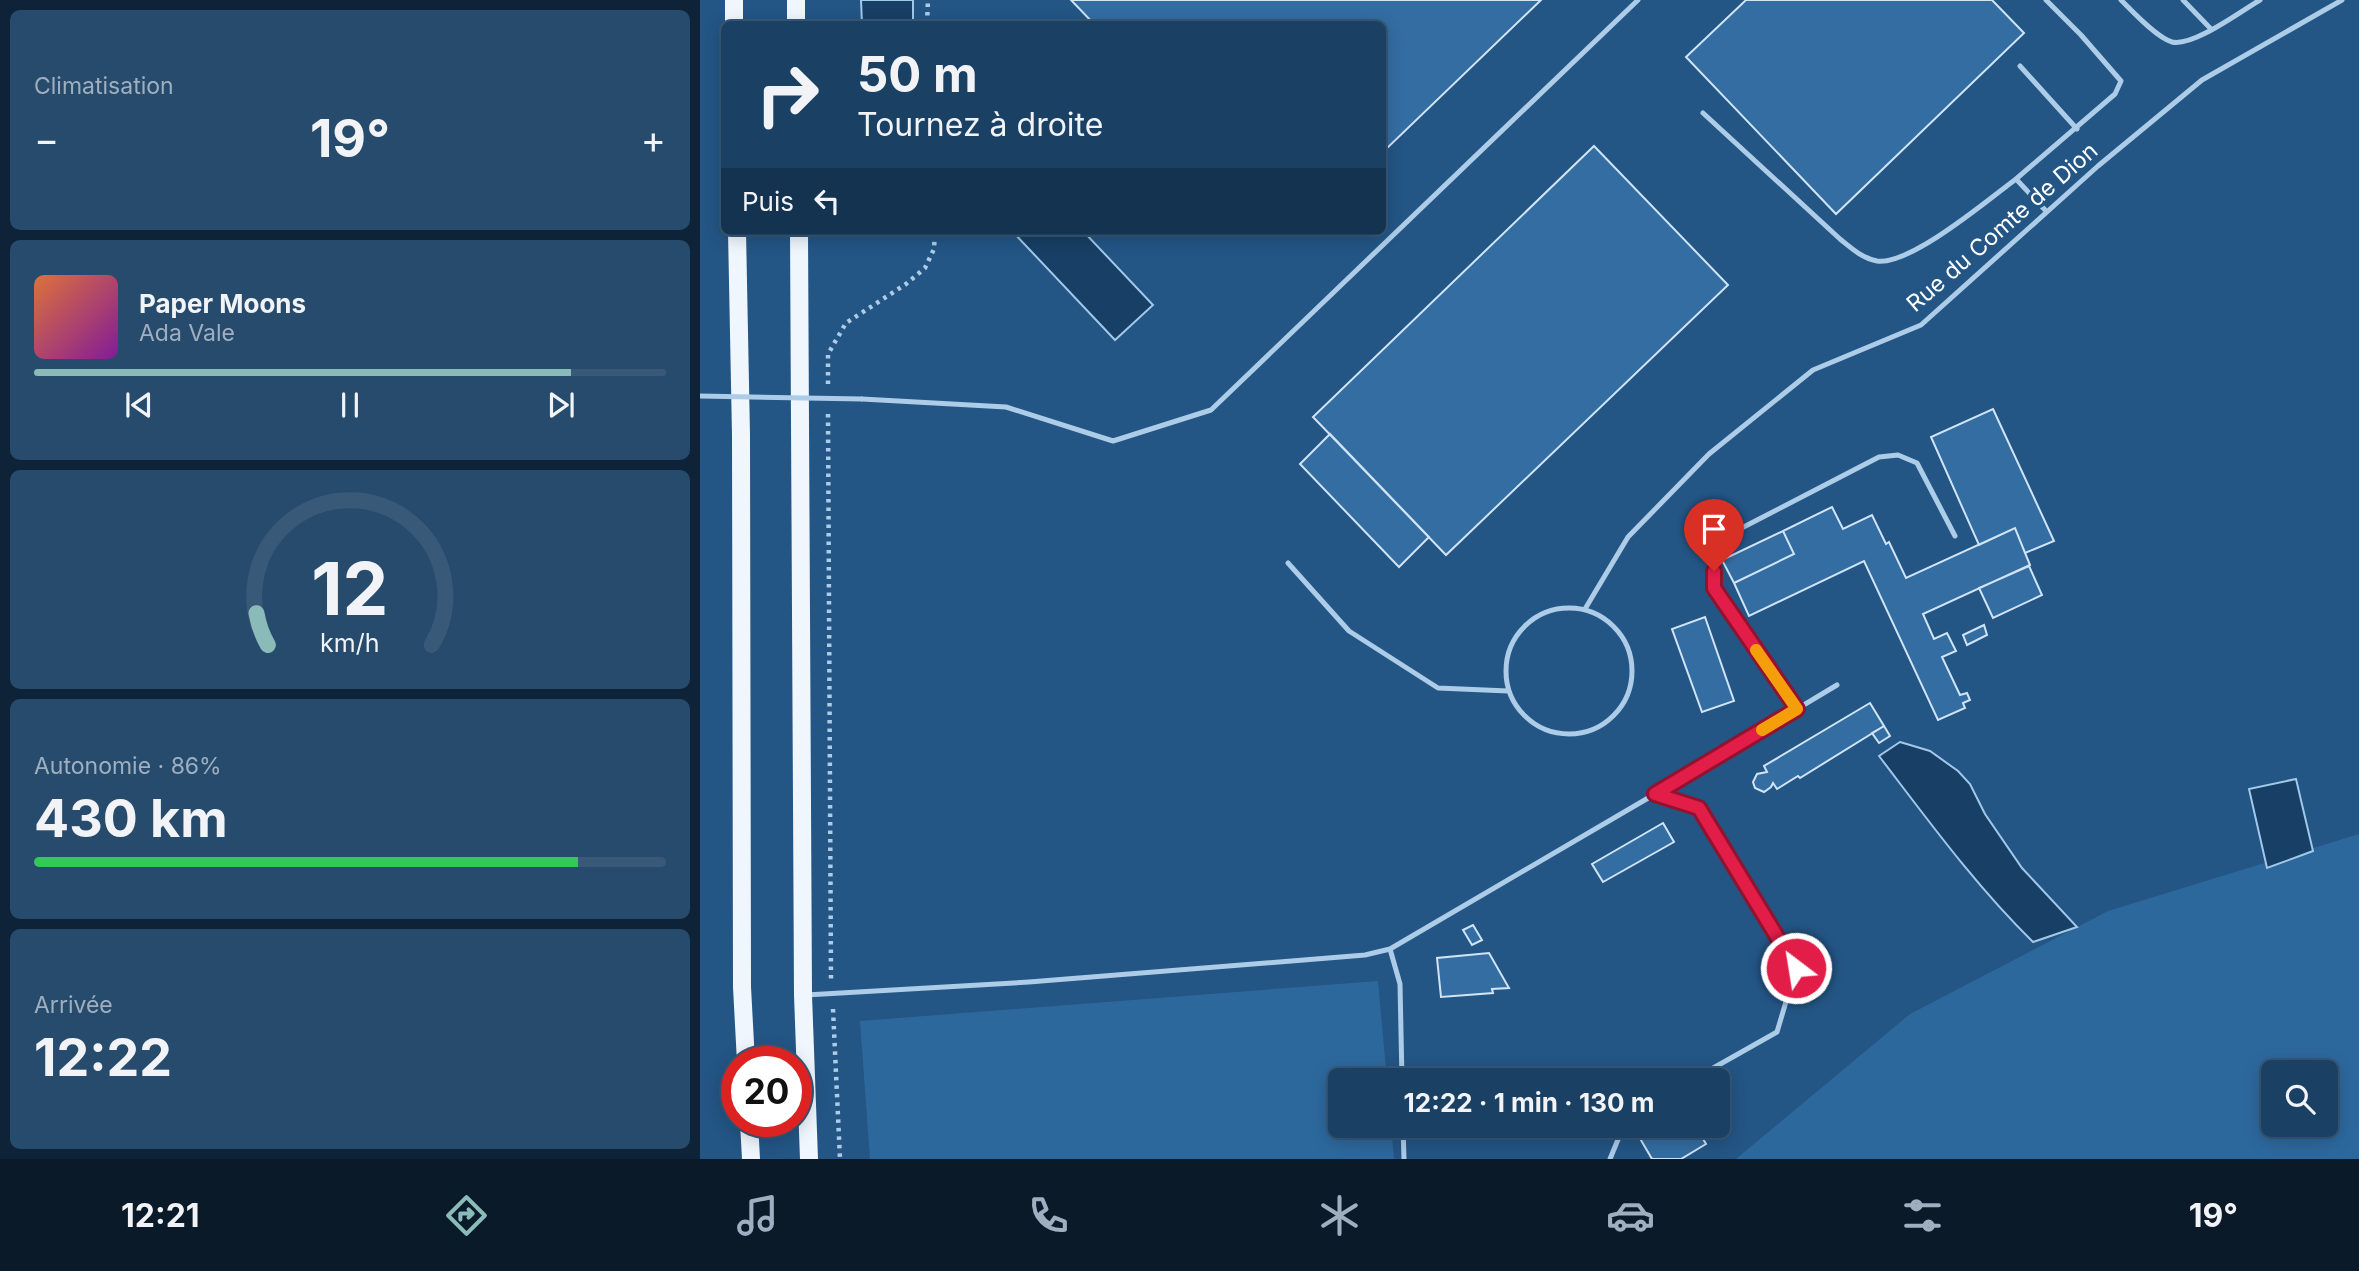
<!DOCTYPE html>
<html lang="fr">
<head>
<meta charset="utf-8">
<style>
  body { margin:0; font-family:Inter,sans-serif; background:#274b6d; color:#f1f3f6; height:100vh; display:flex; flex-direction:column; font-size:26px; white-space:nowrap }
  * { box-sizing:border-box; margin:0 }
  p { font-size:23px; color:#9fafbf }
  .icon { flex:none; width:38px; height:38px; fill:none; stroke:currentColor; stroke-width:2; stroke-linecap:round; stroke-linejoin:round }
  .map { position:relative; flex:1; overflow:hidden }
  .sheet { display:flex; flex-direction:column; gap:10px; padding:10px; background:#0e2337; width:700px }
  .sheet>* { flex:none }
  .top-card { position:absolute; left:21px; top:21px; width:665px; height:214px; border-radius:10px; box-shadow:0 4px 18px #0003,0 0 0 2px #385978; background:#1a4064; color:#f1f3f6; overflow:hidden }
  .controls { position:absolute; left:1561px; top:1060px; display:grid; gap:14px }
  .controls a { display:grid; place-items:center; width:77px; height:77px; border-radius:10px; background:#1a4064; box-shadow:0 4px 18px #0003,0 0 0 2px #385978; font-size:35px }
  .speed { position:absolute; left:21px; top:1046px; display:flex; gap:14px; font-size:35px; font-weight:700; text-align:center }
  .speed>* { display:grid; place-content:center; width:91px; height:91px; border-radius:50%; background:#1a4064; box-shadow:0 4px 18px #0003,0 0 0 2px #385978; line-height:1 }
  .speed .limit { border:10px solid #d22; background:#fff; color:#111 }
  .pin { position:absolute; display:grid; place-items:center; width:60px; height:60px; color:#fff; margin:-72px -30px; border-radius:50% 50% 50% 0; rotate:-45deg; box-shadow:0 0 7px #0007 }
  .pin .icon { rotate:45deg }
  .me { position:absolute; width:77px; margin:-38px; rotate:329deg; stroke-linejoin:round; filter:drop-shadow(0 0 5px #0008) }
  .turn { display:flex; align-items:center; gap:24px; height:147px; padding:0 21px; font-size:32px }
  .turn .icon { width:91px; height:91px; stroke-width:2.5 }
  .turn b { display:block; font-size:49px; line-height:60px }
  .then { display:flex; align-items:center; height:66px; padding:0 21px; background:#0003; gap:14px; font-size:26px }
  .big { font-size:52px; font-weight:700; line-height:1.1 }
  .sheet .card { flex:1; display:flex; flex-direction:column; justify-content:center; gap:10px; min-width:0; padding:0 24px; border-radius:10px; background:#274b6d }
  .sheet .dial { align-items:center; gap:0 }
  .dial svg { height:182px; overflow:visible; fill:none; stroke:#385978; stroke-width:7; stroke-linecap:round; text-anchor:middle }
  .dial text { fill:#f1f3f6; stroke:none }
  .song { display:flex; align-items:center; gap:21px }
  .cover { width:84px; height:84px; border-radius:10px; background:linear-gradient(135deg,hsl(20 70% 55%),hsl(290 70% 35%)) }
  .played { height:7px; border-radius:4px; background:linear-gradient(90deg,#8bbbb9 85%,#385978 85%) }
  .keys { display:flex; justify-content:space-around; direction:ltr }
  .heat { display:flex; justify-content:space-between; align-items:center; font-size:38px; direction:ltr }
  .charge { height:10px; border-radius:5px; background:linear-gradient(90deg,#34c759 86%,#385978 0) }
  .trip { position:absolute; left:628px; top:1068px; width:402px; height:70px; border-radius:10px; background:#1a4064; box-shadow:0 4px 18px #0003,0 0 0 2px #385978; font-weight:700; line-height:70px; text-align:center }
  .menu { display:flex; height:112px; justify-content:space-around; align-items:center; background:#0a1a28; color:#9fafbf }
  .menu .icon { width:49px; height:49px }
  .menu .selected { color:#8bbbb9 }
  .menu b { font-size:32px; color:#f1f3f6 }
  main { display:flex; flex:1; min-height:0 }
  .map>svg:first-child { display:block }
  .green { fill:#2d689d; fill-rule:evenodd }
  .water { fill:#183f65; stroke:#a1c8e9; stroke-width:2 }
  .building { fill:#336da2; stroke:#d0e4f6; stroke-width:2 }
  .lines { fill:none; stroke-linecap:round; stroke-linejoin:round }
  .path { stroke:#accce8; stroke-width:4.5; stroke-dasharray:3.5 5; stroke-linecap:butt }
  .lane { stroke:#accce8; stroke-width:5 }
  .primary { stroke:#eff6fe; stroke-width:18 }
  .lane-bridge { stroke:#accce8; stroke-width:5 }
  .route-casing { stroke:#92132f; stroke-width:18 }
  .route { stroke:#e11d48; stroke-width:12 }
  .slow { stroke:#f59e0b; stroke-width:12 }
  .labels { text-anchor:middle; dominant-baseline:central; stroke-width:7; stroke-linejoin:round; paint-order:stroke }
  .street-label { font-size:23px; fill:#fff; stroke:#235585 }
</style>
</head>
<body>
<main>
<section class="sheet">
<div class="card"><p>Climatisation</p>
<div class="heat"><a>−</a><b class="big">19°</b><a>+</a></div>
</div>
<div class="card">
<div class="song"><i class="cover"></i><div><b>Paper Moons</b><p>Ada Vale</p></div></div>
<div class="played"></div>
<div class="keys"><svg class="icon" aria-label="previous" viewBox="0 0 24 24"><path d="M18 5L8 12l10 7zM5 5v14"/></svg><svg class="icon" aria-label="pause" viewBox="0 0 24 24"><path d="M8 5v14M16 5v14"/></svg><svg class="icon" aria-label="next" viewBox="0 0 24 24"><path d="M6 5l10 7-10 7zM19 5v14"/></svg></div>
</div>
<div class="card dial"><svg viewBox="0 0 100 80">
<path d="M14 69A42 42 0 1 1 86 69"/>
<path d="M14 69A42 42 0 0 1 9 55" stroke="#8bbbb9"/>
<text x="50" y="56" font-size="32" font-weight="700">12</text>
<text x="50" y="72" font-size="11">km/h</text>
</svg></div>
<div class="card"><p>Autonomie · 86%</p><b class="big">430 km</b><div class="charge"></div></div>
<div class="card"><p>Arrivée</p><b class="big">12:22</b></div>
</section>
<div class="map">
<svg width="1659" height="1159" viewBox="0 0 1659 1159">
  <rect width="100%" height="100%" fill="#235585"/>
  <!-- green -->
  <path class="green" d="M1659 834V1159H1036L1210 1014 1408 911ZM1573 1073H1626V1125H1573Z
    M678 981 687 1080H640V1125H691L694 1159H170L160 1021Z"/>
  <!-- water -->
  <path class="water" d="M161 0H213V24H162Z
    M312 231H383L453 305 415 340Z
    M1200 742 1230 751 1258 771 1270 784 1285 814 1322 868 1377 927 1333 942C1275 885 1228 820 1179 756Z
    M1596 779 1613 851 1567 868 1549 789Z"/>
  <!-- building -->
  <path class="building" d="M371 0H841L682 153V24H394Z
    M1046 0H1292L1324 33 1136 214 986 57Z
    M894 146 1028 285 746 555 613 417Z
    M1293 409 1354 541 1325 553 1315 528 1279 545 1231 437Z
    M630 434 729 537 699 567 600 464Z
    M1132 507 1143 529 1172 515 1186 544 1189 542 1206 578 1315 528 1330 565 1223 614 1234 639 1247 633 1256 651 1242 657 1260 695 1267 693 1270 700 1263 703 1265 708 1238 720 1164 561 1049 616 1034 583 1094 554 1083 531Z
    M1083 531 1094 554 1034 583 1022 560Z
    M1329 566 1342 595 1293 618 1279 588Z
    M1005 617 1034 701 1002 712 972 629Z
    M1284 625 1287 635 1267 645 1263 635Z
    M1170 703 1184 726 1100 778 1098 776 1077 789 1073 783 1071 787 1064 792 1055 788 1053 782 1057 774 1067 772 1064 766Z
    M1184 726 1190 736 1179 743 1172 733Z
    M963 823 974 842 903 882 892 864Z
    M773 925 782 940 772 945 763 930Z
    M789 953 809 988 792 989 793 993 741 997 737 958Z
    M944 1125H995L1006 1144 981 1159H952L935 1130Z"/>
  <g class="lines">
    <!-- path -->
    <path class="path" d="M227 24 228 0
      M128 384V354L146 323 206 284 225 268 234 249 235 231
      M128 414 131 979
      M133 1009 140 1159"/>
    <!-- lane -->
    <path class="lane" d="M1421 0C1432 11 1457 38 1472 42 1493 47 1541 11 1560 0
      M1483 0 1511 29
      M1320 66 1377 129
      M1003 113 1140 239C1151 248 1162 258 1177 261 1210 266 1289 199 1316 179L1347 212
      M1316 179 1415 94 1421 81 1381 35 1346 0
      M162 399 306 407 413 441 511 410 938 0
      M588 563 649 631 738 688 808 691
      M806 671a63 63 0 1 1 126 0a63 63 0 1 1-126 0Z
      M885 609 928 537 1009 454 1113 370 1221 325 1398 166 1502 80 1642 0
      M1097 709 1014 588V554L1034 532 1179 457 1198 455 1217 463 1255 536
      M955 794 1137 685
      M690 949 700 984 702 1080
      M106 995 329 982 665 955 690 949 955 794 999 808 1096 968 1077 1032 992 1080
      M703 1125 704 1159
      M910 1159 924 1125"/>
    <!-- primary -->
    <path class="primary" d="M34 0V24
      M96 0V24
      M37 231 41 435 42 987 46 1062
      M99 231 103 995 109 1159
      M49 1122 51 1159"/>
    <!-- lane-bridge -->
    <path class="lane-bridge" d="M0 396 162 399"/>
  </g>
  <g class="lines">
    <!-- route casing -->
    <g class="route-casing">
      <path id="route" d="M1014 571V588L1097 709 955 794 999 808 1096 968"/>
    </g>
    <!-- route -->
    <use href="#route" class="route"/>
    <!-- slow -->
    <path class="slow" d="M1056 650 1097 709 1062 730"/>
  </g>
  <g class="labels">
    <!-- street labels -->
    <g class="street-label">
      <text transform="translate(1302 227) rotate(-41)">Rue du Comte de Dion</text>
    </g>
  </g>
</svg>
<div class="controls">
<a><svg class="icon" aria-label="search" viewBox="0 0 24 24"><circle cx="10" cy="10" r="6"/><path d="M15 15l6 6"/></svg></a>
</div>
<div class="speed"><div class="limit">20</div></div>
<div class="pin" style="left:1014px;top:571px;background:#d93025"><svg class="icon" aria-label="arrive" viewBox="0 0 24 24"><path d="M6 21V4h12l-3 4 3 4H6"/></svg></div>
<svg class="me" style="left:1096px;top:968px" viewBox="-20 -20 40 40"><circle r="17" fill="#e11d48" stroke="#fff" stroke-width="3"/><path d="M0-11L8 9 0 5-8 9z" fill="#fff"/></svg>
<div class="trip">12:22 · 1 min · 130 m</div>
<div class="top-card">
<div class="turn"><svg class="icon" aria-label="right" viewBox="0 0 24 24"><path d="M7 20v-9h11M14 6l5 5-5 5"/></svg><div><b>50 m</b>Tournez à droite</div></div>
<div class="then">Puis<svg class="icon" aria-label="left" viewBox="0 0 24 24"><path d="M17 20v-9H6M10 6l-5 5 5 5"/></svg></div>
</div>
</div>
</main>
<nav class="menu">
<b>12:21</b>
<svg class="icon selected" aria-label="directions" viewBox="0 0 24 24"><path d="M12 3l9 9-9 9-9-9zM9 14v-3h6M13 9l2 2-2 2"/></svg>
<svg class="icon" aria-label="music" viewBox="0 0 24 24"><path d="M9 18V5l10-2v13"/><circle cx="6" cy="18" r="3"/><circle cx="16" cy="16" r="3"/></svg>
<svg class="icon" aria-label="phone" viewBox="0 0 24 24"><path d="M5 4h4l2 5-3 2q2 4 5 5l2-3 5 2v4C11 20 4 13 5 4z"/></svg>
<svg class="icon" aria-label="climate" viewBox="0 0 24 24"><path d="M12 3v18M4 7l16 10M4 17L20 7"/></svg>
<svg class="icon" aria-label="car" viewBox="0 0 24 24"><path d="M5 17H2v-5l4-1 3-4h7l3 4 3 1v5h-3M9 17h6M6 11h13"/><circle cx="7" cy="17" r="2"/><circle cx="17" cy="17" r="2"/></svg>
<svg class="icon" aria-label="filters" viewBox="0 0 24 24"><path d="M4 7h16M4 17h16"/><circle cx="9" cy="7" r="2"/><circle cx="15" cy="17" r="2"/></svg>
<b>19°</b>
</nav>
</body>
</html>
